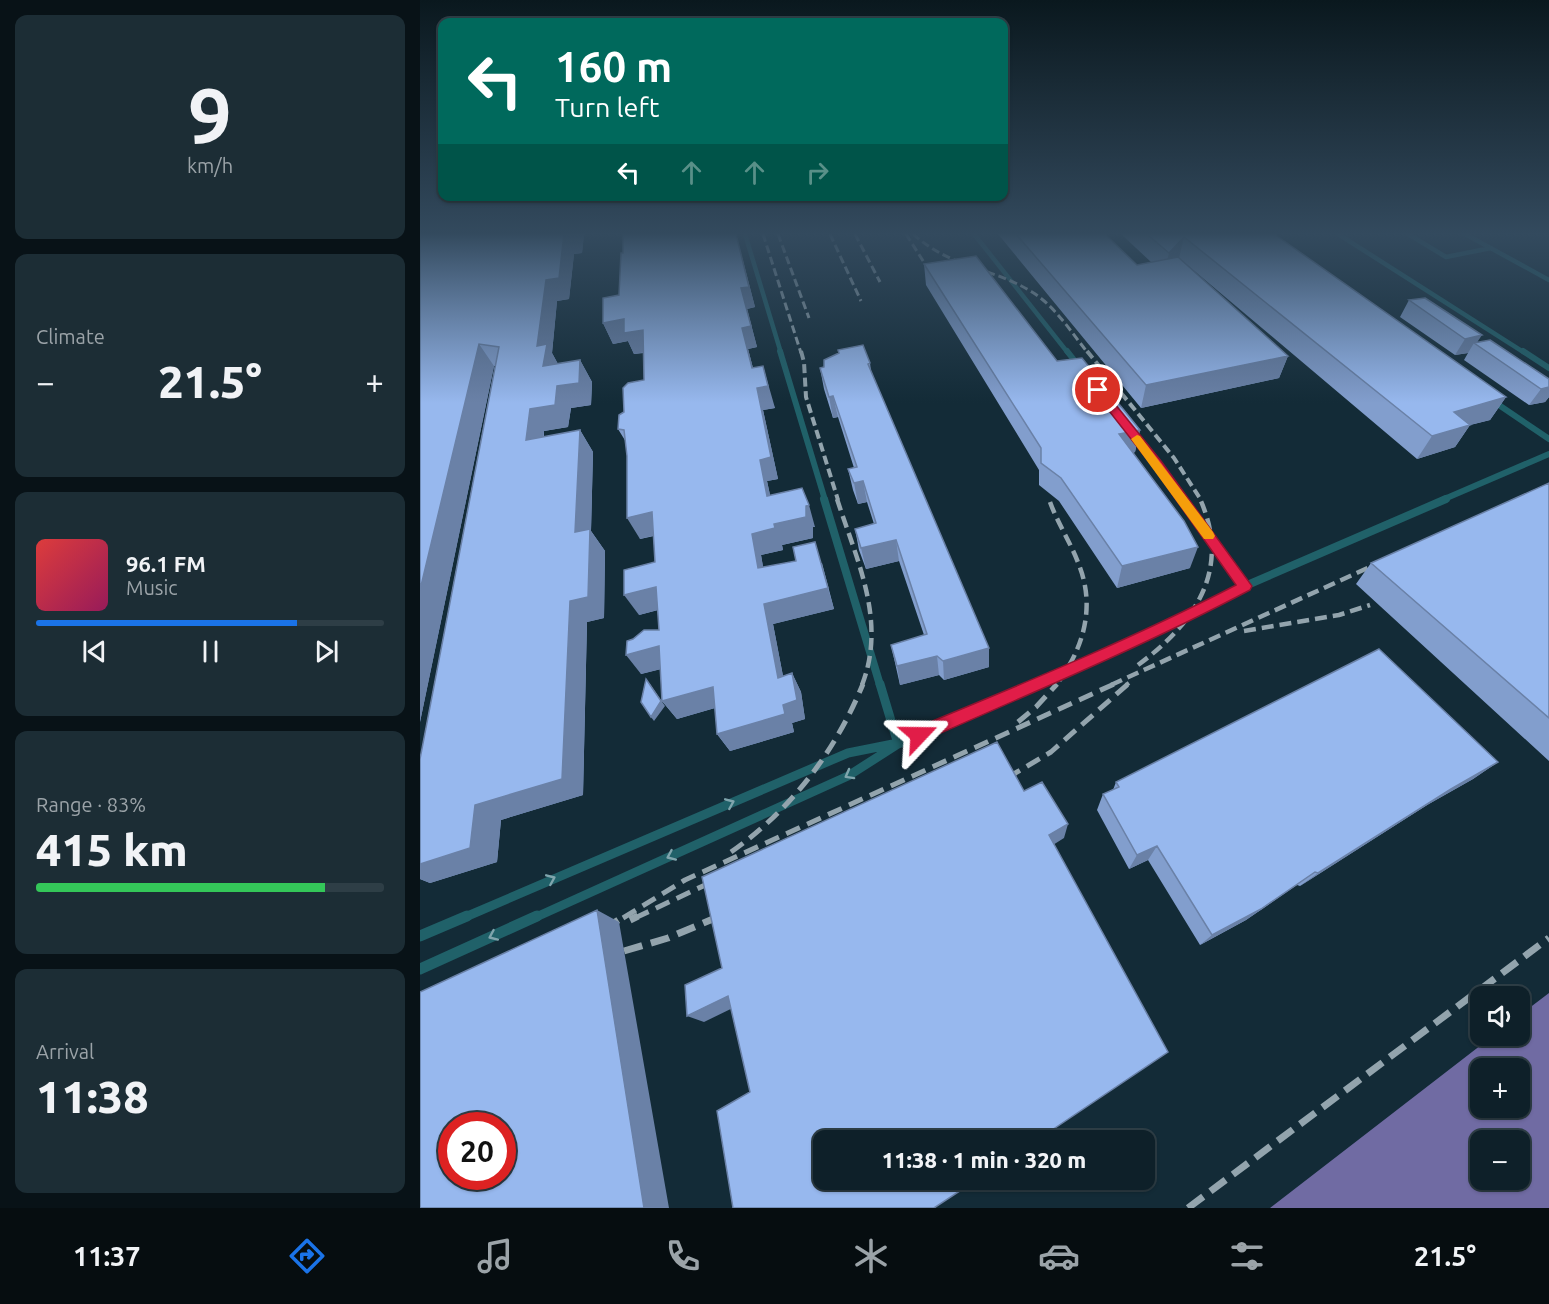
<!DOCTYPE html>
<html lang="en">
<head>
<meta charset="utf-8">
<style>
  body { margin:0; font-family:Ubuntu,sans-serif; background:#1c2d35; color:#f1f3f6; height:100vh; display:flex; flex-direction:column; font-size:22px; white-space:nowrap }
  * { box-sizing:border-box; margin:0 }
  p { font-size:20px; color:#9ba3a8 }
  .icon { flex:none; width:33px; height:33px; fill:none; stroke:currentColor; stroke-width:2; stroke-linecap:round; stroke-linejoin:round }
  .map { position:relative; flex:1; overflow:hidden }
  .drawer { display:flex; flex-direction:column; gap:15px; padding:15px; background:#081217; width:420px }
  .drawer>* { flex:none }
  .guide { position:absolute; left:18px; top:18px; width:570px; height:183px; border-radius:12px; box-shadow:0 2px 4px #0004,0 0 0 2px #2e3e46; background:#00695c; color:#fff; overflow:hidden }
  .buttons { position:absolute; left:1050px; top:986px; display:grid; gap:12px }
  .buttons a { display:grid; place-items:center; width:60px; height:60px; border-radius:12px; background:#0e2029; box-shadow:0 2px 4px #0004,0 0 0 2px #2e3e46; font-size:30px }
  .speed { position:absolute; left:18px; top:1112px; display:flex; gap:12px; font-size:30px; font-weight:700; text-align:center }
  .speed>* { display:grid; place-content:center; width:78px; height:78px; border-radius:50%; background:#0e2029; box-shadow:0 2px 4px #0004,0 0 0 2px #2e3e46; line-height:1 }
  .speed .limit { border:9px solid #d22; background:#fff; color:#111 }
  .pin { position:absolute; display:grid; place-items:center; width:51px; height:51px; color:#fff; margin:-26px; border:3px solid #fff; border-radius:50%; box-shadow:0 2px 6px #0007 }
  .me { position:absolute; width:66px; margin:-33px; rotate:67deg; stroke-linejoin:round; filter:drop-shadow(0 0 4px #0008) }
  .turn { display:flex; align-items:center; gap:21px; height:126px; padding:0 18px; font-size:27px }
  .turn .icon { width:78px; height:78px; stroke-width:2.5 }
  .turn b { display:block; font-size:42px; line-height:51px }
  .lanes { display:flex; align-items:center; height:57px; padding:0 18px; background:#0003; justify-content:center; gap:30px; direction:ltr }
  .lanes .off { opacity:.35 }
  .big { font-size:45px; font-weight:800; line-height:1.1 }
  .drawer .tile { flex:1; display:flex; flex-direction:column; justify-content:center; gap:9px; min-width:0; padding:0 21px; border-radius:12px; background:#1c2d35 }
  .drawer .dial { align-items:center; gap:0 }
  .dial b { font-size:78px; line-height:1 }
  .song { display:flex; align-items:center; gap:18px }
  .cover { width:72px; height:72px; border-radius:9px; background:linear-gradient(135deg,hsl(0 70% 55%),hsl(330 70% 35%)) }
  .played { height:6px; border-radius:3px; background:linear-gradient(90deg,#1a73e8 75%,#2e3e46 75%) }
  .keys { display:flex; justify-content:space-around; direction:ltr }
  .heat { display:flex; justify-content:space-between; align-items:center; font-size:33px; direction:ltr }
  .charge { height:9px; border-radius:4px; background:linear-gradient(90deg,#34c759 83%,#2e3e46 0) }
  .trip { position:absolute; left:393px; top:1130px; width:342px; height:60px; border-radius:12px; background:#0e2029; box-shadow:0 2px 4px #0004,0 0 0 2px #2e3e46; font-weight:800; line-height:60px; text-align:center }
  .dock { display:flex; height:96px; justify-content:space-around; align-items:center; background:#060d10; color:#9ba3a8 }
  .dock .icon { width:42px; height:42px }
  .dock .active { color:#1a73e8 }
  .dock b { font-size:27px; color:#f1f3f6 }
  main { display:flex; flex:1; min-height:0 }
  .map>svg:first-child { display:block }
  .water { fill:#706ba3; fill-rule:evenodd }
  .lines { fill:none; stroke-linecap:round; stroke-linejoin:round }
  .lane-far4 { stroke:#206169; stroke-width:4.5 }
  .lane-far3 { stroke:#206169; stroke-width:6 }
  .lane-far2 { stroke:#206169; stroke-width:8 }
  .lane-far1 { stroke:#206169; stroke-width:9 }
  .lane { stroke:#206169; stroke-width:11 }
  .rail-far4 { stroke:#93a4ad; stroke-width:3; stroke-dasharray:8 4; stroke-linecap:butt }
  .rail-far3 { stroke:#93a4ad; stroke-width:4; stroke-dasharray:9 4.5; stroke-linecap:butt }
  .rail-far2 { stroke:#93a4ad; stroke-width:4.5; stroke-dasharray:12 6; stroke-linecap:butt }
  .rail-far1 { stroke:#93a4ad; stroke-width:5; stroke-dasharray:15 8; stroke-linecap:butt }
  .rail { stroke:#93a4ad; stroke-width:7; stroke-dasharray:19 9; stroke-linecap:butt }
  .wall { fill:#829ecd }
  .shaded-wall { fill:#6a81a7 }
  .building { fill:#97b8ee; stroke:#6a81a7; stroke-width:1.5; fill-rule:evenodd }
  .oneway { stroke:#80a5ad }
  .route { fill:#e11d48; stroke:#92132f; stroke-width:1.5 }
  .slow { fill:#f59e0b }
</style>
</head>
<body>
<main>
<section class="drawer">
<div class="tile dial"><b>9</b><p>km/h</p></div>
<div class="tile"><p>Climate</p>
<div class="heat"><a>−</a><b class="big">21.5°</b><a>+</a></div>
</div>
<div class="tile">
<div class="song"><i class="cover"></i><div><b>96.1 FM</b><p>Music</p></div></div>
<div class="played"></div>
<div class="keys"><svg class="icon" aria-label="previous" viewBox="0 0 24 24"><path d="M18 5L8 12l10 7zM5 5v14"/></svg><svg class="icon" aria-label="pause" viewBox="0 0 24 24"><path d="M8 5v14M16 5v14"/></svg><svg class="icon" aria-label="next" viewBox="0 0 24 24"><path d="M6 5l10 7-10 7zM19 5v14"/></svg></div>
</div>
<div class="tile"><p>Range · 83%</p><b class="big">415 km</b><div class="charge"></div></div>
<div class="tile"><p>Arrival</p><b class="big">11:38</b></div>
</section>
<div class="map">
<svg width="1129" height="1208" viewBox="0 0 1129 1208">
  <rect width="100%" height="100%" fill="#132b37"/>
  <!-- water -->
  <path class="water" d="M1129 993V1208H850L1074 1035H1100V1015ZM1060 1068H1100V1107H1060ZM1060 1140H1100V1179H1060Z"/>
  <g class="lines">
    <!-- lane-far4 -->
    <path class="lane-far4" d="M325 234 361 353
      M554 234 648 353
      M918 234 1105 353
      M988 234 1026 257 1071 248
      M1045 234 1129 280"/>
    <!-- lane-far3 -->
    <path class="lane-far3" d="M360 351 405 500
      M647 351 658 365
      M1103 351 1129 368
      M1073 401 1129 439
      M712 433 762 500
      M1022 500 1129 454"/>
    <!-- lane-far2 -->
    <path class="lane-far2" d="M404 499 460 685
      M761 499 825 586
      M614 685 772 614 825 586 1026 499"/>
    <!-- lane-far1 -->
    <path class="lane-far1" d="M460 684 478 744
      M43 918 428 753 473 744
      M114 918 428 776 478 744 618 684"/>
    <!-- lane -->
    <path class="lane" d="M0 936 47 916
      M0 969 117 916"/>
    <!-- rail-far4 -->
    <path class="rail-far4" d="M343 234 381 353
      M358 234 389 318
      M410 234 441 301
      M435 234 460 282
      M486 234 512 275
      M493 234C532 269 572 267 612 292 635 306 651 332 668 353"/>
    <!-- rail-far3 -->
    <path class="rail-far3" d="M381 351 384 362 386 397 418 500
      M667 351 754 458 781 500"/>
    <!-- rail-far2 -->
    <path class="rail-far2" d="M417 499C437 561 467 621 442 685
      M630 502C638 524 651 543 659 565 676 608 663 650 636 685
      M824 631 919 615 950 605
      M718 665C775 623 812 570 780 499
      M691 685 963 561
      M706 685 709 683"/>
    <!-- rail-far1 -->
    <path class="rail-far1" d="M598 722 616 707 637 684
      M587 778 631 752 708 684
      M311 852C371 810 415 752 443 684
      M203 918 265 880 694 684
      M215 918 300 878
      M297 918 303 915"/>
    <!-- rail -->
    <path class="rail" d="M210 920 218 916
      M182 930 205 916
      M204 951 248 938 300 916
      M768 1208 1129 938"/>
  </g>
  <!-- wall -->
  <path class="wall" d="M0 234H164L162 253 154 254 149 299 137 301 132 353 138 364 160 360 172 382 171 405 151 408 148 427 124 431V437L160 430 173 452 171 531 185 551 184 618 167 622 163 795 81 820 77 862 10 883 0 879V759L75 366H74L0 722Z
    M203 234H316L335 307 327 309 337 347 328 349 333 368 355 408 343 410 358 479 347 481 350 495 395 527H393V538L362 545 363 550 341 555 343 567 402 563 414 609 353 624 363 676 372 673 381 692 385 719 372 723 374 732 310 751 297 734 295 708 257 719 242 701 241 669 221 674 213 639 239 630 238 610 219 615 235 562 234 536 220 539 206 442 198 429 204 412 224 380V353L214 354 208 341 193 344 183 323 199 295 203 253Z
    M578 234H685L717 265 731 262 701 234H854L1086 397 1070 420 1050 425 1035 447 997 459 759 258 868 356 859 378 721 408Z
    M504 264 637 361 720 430 715 452 713 453 770 568 697 588 639 501 619 485V470L506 285Z
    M989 300 1058 342 1129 379V397L1125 402 1109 405 1044 360 1048 353 1035 355 980 317Z
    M450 363 451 371 569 648V667L524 680 519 675 480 685 471 645 504 635 479 561 446 569 439 550 435 529 454 524 447 502 438 504 433 490 428 469 434 468 418 417 413 418 404 389 400 368Z
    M1129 483V761L936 584 951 563Z
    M1078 762 1053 779 1007 805 880 886 877 885 826 920 780 945 728 860 709 869 677 810 683 794 693 790 696 782Z"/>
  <!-- shaded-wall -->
  <path class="shaded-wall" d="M144 234H164L162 253 154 254 149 299 137 301 132 353 139 366H123L117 346 126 280Z
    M316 234 335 307 327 309 337 347 328 349 338 388 343 366 355 408 343 410 358 479 347 481 355 518 347 496 340 460 332 368 322 328 321 288Z
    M764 237 759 258 744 274 749 253Z
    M204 319 223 330 233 351 214 354 208 341 193 344 183 323Z
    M1062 335 1056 344 1054 343 1048 353 1035 355 1045 339Z
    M59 344 74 366 0 722V590Z
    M868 356 859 378 721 408 726 385Z
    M160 360 172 382 171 405 151 408 148 427 124 431 121 463 106 440 110 409 137 386Z
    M1129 387V397L1125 402 1109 405 1121 389Z
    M413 396 418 417 413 418 409 397Z
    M1086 397 1070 420 1050 425 1035 447 997 459 1012 436 1034 412Z
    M160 430 173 452 171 531 185 551 184 618 167 622 163 795 81 820 77 862 10 883 0 879V864L55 805 150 601 155 532Z
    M720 430 715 452 695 457 699 434Z
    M443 481 447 502 438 504 434 483Z
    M389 505 395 527H393V538L362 545 363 550 341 555 347 589 338 568 332 534 354 524Z
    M232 512 244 533 220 539 207 518Z
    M476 540 479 561 446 569 441 548Z
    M395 542 414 609 353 624 367 697 358 678 344 604Z
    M778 547 770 568 697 588 702 566Z
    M236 587 249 607 219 615 204 595Z
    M239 646 253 666 221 674 206 655Z
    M569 648V667L524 680 523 661Z
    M517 656 519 675 480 685 477 666Z
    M372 673 381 692 385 719 372 723 374 732 310 751 297 734 363 705Z
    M230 684 245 706 234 721 231 717Z
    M293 687 305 705 257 719 242 701Z
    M1078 762 1053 779 1007 805 880 886 898 873 1031 789Z
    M648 824 644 838 625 850 629 835Z
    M737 846 728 860 709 869 717 855Z
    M895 872 826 920 780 945 792 935Z
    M177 910 199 922 249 1208H224Z
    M308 996 323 1003 284 1022 267 1016Z"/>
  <!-- building -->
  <path class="building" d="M0 234H144L139 278 126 280 117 346 127 344 123 366 160 360 159 383 137 386 135 405 110 409 106 440 160 430 155 532 170 529 168 597 150 601 142 779 55 805 50 848 0 864V759L79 347 59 344 0 590Z
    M203 234H316L329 287 321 288 331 326 322 328 332 368 343 366 348 386 337 388 351 457 340 460 347 496 382 488 389 505 386 506V517L354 524 355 528 332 534 338 568 376 561 373 547 395 542 408 588 344 604 358 678 372 673 377 700 363 705 365 714 297 734 293 687 242 701 239 646 206 655 207 641 213 639 224 630H239L236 587 204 595V570L235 562 232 512 207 518V456L204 430 198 429 199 415 204 412 203 388 208 383 224 380 223 330 204 333V319L183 323V298L199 295 201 253H203Z
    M596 234H685L717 265 758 257 868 356 726 385Z
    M727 234H854L1086 397 1034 412 1050 425 1012 436 764 237 749 253Z
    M556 256 637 361 662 358 720 430 699 434 764 521 778 547 702 566 641 478 621 463V448L504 264Z
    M1005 298 1062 335 1045 339 989 300Z
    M1070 340 1129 379V387L1121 389 1054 343Z
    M443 345 450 363 448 364 569 648 523 661 517 656 477 666 471 645 507 634 476 540 441 548 435 529 456 523 443 481 434 483 428 469 437 467 413 396 409 397 400 368 404 367V360L419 353 418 350Z
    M1129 483V718L951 563Z
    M959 649 1078 762 1031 789 898 873 895 872 841 909 792 935 737 846 717 855 683 794 699 787 696 782Z
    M226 679 241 701 231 717 221 702Z
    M577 742 604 791 622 782 648 824 629 835 748 1052 617 1140H404V1179H558L514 1208H313L297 1111 330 1092 308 996 267 1016 265 985 302 968 282 877Z
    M177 910 224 1208H0V992ZM32 1125H82V1176H32Z"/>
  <!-- one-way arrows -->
  <defs><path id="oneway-chevron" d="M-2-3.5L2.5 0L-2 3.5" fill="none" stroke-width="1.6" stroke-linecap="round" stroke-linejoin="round" transform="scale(1.5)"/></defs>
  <g class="oneway">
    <use href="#oneway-chevron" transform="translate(429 775) rotate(151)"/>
    <use href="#oneway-chevron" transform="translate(310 803) rotate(-23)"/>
    <use href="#oneway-chevron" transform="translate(251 856) rotate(156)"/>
    <use href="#oneway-chevron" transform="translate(131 879) rotate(-23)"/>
    <use href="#oneway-chevron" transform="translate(73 936) rotate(156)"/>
  </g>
  <!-- sky -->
  <linearGradient id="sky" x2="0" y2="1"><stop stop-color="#0a181e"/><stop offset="0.58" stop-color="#334a5e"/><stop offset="1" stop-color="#334a5e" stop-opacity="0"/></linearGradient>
  <rect width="1129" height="403" fill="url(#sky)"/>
  <!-- route -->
  <path class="route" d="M678 387 682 388 741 461 832 586 830 590C724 646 614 692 505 740L499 742 493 740 491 735 493 729C602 684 712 639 816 585L733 467 675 393V388Z"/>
  <!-- slow -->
  <path class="slow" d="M717 435 720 436 793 532 795 536 793 539H784L711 439Z"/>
</svg>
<div class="buttons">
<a><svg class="icon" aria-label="sound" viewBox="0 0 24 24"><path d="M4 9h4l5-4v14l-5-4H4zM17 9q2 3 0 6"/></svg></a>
<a>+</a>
<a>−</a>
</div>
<div class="speed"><div class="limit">20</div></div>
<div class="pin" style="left:678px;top:390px;background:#d93025"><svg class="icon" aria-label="arrive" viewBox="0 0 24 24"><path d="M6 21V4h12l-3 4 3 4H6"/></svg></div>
<svg class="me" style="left:499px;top:735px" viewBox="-20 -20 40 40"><path d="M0-17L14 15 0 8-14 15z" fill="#e11d48" stroke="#fff" stroke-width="4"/></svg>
<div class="trip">11:38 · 1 min · 320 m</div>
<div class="guide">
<div class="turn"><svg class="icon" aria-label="left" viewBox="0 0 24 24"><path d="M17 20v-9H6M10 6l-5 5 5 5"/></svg><div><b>160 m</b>Turn left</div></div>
<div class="lanes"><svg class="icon" aria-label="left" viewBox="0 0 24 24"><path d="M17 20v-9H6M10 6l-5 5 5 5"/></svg><svg class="icon off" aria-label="ahead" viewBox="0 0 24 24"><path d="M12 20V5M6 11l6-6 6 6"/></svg><svg class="icon off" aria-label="ahead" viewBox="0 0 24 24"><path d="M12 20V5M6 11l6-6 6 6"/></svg><svg class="icon off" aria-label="right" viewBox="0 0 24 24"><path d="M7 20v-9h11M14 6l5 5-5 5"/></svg></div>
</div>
</div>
</main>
<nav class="dock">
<b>11:37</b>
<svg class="icon active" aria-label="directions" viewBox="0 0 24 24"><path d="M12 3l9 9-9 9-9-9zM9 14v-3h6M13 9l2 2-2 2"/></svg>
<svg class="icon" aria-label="music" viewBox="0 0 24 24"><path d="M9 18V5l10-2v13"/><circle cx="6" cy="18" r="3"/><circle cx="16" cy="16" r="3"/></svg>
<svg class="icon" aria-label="phone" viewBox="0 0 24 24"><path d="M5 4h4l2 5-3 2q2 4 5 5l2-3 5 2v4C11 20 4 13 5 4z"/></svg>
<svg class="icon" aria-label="climate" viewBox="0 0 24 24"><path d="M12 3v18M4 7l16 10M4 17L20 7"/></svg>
<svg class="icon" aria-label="car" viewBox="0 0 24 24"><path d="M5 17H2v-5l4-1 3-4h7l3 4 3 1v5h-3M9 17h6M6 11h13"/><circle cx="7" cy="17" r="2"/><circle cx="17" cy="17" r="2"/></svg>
<svg class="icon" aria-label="filters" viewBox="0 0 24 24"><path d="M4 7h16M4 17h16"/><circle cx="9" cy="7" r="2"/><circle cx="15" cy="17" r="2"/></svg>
<b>21.5°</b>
</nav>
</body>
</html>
